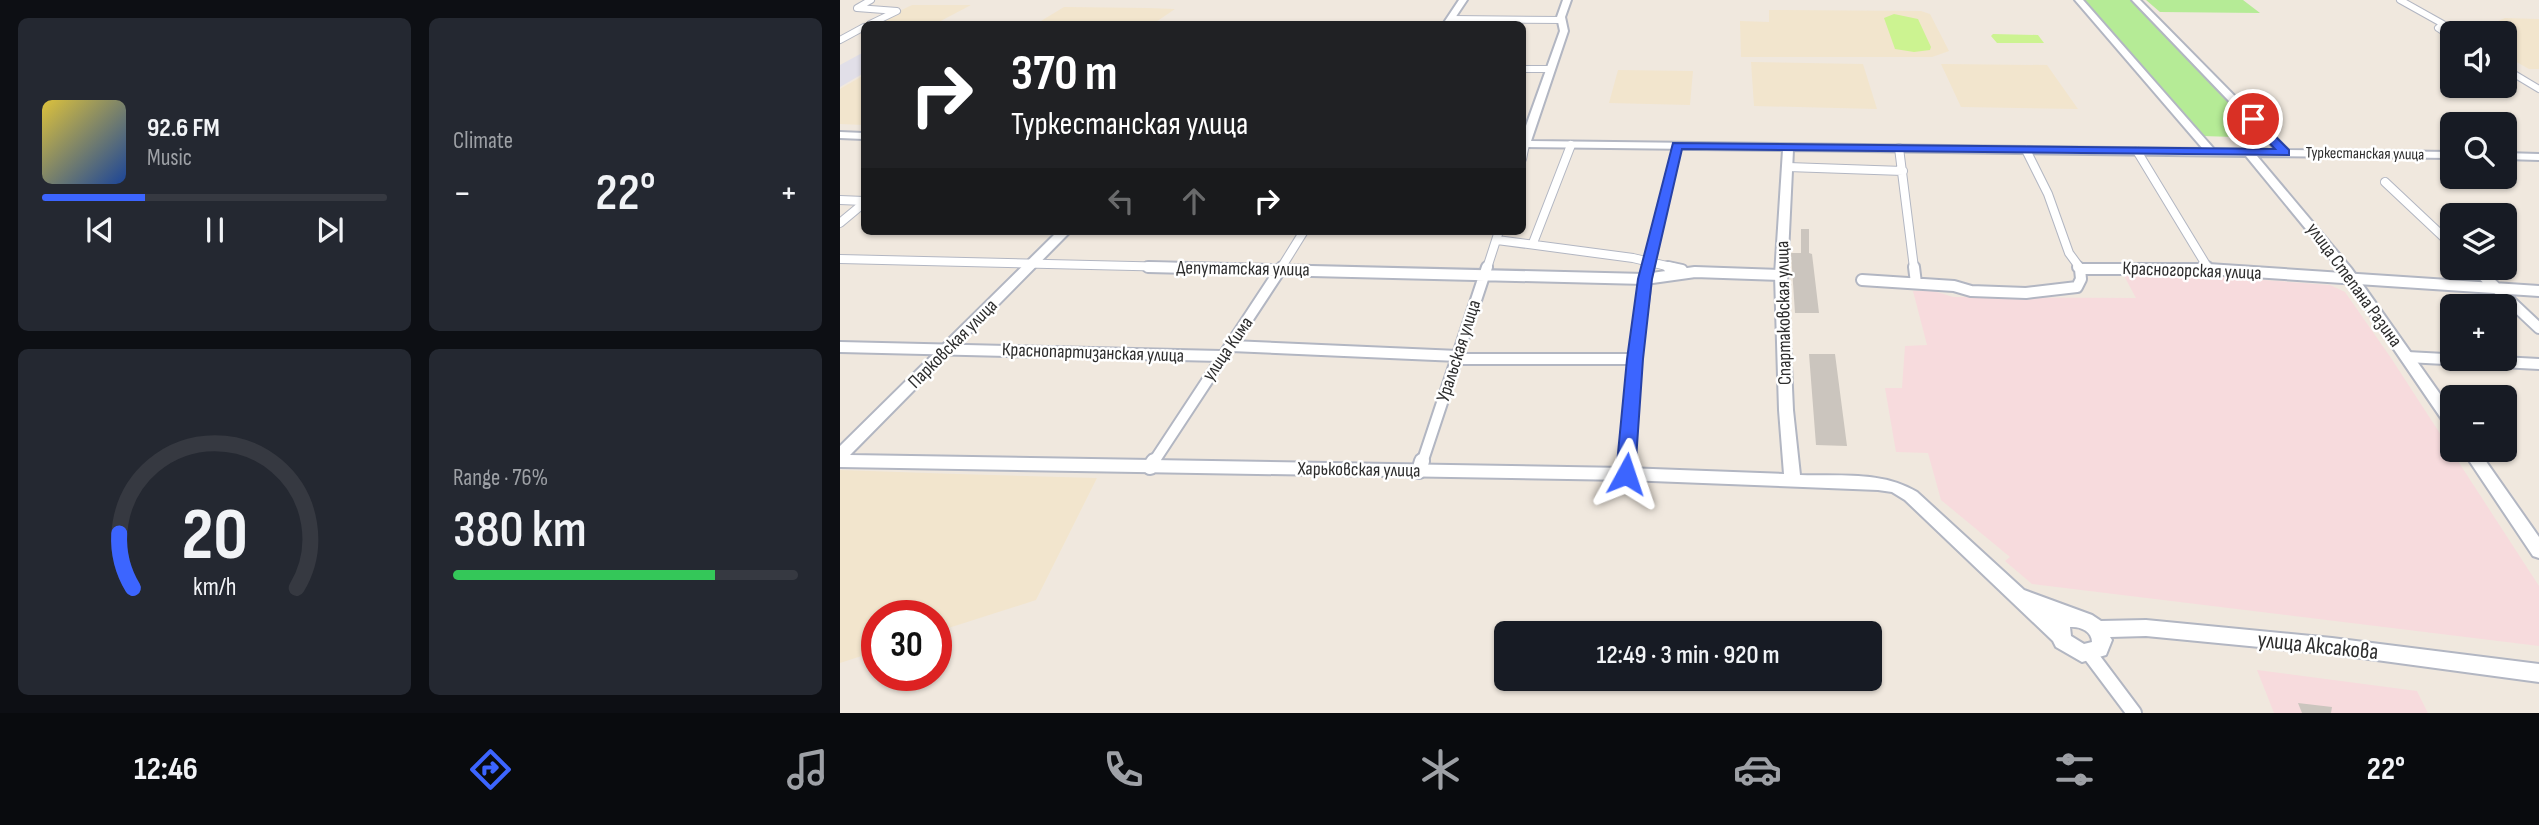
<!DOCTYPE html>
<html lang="en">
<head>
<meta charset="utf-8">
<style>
  body { margin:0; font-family:"Sofia Sans Condensed",sans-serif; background:#242831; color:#f1f3f6; height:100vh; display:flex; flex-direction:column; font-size:26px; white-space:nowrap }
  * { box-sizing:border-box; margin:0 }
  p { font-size:23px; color:#9ea1a6 }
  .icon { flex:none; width:38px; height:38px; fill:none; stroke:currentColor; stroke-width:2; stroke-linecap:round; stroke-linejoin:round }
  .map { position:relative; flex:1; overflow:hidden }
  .panel { display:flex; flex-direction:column; gap:18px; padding:18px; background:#0d0f14; width:840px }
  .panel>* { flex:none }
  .banner { position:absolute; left:21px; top:21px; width:665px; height:214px; border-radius:10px; box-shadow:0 2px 5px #0004; background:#202124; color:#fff; overflow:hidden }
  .buttons { position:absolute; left:1600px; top:21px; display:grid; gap:14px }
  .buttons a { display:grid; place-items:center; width:77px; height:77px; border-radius:10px; background:#171b24; box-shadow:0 2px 5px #0004; font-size:35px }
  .speed { position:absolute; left:21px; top:600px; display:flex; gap:14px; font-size:35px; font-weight:700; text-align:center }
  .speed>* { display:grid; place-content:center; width:91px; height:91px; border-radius:50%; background:#171b24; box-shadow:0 2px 5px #0004; line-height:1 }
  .speed .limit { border:10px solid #d22; background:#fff; color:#111 }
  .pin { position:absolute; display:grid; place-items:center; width:60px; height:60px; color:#fff; margin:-30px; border:4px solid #fff; border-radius:50%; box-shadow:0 2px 7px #0007 }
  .me { position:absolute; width:77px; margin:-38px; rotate:5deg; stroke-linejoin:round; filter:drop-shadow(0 0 5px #0008) }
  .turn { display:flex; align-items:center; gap:24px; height:147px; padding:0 35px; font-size:32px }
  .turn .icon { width:91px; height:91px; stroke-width:2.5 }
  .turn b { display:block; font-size:49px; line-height:60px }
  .lanes { display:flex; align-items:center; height:66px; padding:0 35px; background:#0003; justify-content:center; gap:35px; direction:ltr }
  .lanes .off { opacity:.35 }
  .big { font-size:52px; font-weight:600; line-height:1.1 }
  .panel .card { flex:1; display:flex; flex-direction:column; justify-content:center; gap:10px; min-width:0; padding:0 24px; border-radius:10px; background:#242831 }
  .panel .dial { align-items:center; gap:0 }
  .dial svg { height:182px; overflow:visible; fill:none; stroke:#363941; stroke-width:7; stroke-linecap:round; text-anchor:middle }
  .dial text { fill:#f1f3f6; stroke:none }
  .song { display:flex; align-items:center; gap:21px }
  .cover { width:84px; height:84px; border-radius:10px; background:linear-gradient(135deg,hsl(50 70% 55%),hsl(220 70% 35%)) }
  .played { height:7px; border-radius:4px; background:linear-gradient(90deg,#3c65ff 30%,#363941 30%) }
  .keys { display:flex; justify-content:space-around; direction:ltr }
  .heat { display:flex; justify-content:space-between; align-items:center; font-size:38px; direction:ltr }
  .charge { height:10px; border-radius:5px; background:linear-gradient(90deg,#34c759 76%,#363941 0) }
  .panel .tiles { flex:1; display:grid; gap:18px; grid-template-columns:repeat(2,1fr) }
  .trip { position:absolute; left:654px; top:621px; width:388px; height:70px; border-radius:10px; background:#171b24; box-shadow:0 2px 5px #0004; font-weight:600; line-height:70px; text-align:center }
  .tab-bar { display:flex; height:112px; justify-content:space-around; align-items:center; background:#090b0e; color:#9ea1a6 }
  .tab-bar .icon { width:49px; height:49px }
  .tab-bar .current { color:#3c65ff }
  .tab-bar b { font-size:32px; color:#f1f3f6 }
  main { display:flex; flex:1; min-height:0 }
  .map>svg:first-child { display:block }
  .industrial { fill:#e1dfe8 }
  .education { fill:#f2e5cd }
  .medical { fill:#f7dbdd }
  .green { fill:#b5eb96 }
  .pitch { fill:#ccf391 }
  .building { fill:#cbc5be }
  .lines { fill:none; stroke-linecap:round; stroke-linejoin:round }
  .street-far3-casing { stroke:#b2b6c2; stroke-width:8 }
  .street-far2-casing { stroke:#b2b6c2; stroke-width:10 }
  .street-far1-casing { stroke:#b2b6c2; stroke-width:14 }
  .street-casing { stroke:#b2b6c2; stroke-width:18 }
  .secondary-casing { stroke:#b2b6c2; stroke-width:4 }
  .street-far3 { stroke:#fff; stroke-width:6 }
  .street-far2 { stroke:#fff; stroke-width:8 }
  .street-far1 { stroke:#fff; stroke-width:10 }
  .street { stroke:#fff; stroke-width:14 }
  .secondary { fill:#fff; fill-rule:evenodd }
  .route { fill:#3c65ff; stroke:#2742a6; stroke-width:2 }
  .labels { text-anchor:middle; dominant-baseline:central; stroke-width:5; stroke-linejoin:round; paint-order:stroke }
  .far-street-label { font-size:16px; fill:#2d2d2d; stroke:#fff }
  .street-label { font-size:19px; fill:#2d2d2d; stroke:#fff }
  .near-street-label { font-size:23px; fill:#2d2d2d; stroke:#fff }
</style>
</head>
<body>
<main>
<section class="panel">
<div class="tiles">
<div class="card">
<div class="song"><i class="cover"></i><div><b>92.6 FM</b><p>Music</p></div></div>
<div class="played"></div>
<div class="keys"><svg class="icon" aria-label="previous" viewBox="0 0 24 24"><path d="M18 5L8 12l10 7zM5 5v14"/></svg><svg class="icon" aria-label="pause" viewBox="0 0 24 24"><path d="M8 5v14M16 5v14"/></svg><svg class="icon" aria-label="next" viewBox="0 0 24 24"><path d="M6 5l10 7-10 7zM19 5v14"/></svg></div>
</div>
<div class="card"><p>Climate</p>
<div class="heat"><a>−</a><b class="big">22°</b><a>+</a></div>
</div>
<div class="card dial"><svg viewBox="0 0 100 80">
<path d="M14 69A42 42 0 1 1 86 69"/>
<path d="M14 69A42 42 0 0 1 8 45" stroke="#3c65ff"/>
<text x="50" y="56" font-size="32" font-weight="700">20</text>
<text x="50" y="72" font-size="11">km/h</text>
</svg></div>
<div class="card"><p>Range · 76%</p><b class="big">380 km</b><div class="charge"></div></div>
</div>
</section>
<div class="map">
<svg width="1699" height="713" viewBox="0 0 1699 713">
  <rect width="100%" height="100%" fill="#f0e8de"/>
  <!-- industrial -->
  <path class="industrial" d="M24 52V73L0 87V65Z"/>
  <!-- education -->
  <path class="education" d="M72 5H131L95 24H33Z
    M224 7 308 8 335 9 313 24H196Z
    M929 10 1081 11 1090 14 1109 51 1092 57H901L900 21 929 22Z
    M1665 18 1699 19V69H1689L1664 55V33H1628L1617 27H1644Z
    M911 62 1023 64 1037 109 914 106Z
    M1101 64 1207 65 1238 109 1121 107Z
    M778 70 853 71 850 105 769 103Z
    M24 75V125L0 124V89Z
    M0 470 117 474 257 478 196 600 96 632V616H37V651L0 663Z"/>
  <!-- medical -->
  <path class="medical" d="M1365 273 1393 274 1397 278 1490 285 1505 292 1551 358 1699 586V646L1192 584 1165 561 1170 557 1101 500 1088 453 1056 452 1045 388H1062L1065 346 1087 345 1073 291H1094L1113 297 1296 298 1283 274 1368 278Z
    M1417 670 1577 691 1588 713H1434Z"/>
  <!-- green -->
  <path class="green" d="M1242 0H1291L1427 138 1362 136Z
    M1306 0H1403L1420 13 1320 12Z"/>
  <!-- pitch -->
  <path class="pitch" d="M1054 14 1078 19 1091 47 1090 50 1074 52 1055 49 1044 18Z
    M1153 34 1198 35 1204 43H1157L1151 36Z"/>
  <!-- building -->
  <path class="building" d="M961 229H969V253L972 254 979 313H955L951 253H961Z
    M969 354H995L1007 446 976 445Z
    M1458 703 1492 707 1491 713H1462Z"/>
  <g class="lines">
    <!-- street-far3 casing -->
    <g class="street-far3-casing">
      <path id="street-far3" d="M1560 0 1603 24 1598 28 1612 37
        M611 19 722 20
        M30 24 57 11 17 8 31 0
        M0 40 24 27
        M1664 68 1699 89
        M682 69H711"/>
    </g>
    <!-- street-far2 casing -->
    <g class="street-far2-casing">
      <path id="street-far2" d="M1059 148 1074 268
        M1186 150 1208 194 1229 253 1240 268
        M1297 151 1368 268
        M682 159 685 144
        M948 167 1063 171
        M1545 182 1612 245
        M0 200 24 201
        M0 223 24 203
        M657 240 793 258 835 268
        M693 243 731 145
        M0 259 378 268
        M441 268 464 231
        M647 268 659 231
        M808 268 838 146"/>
    </g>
    <!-- street-far1 casing -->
    <g class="street-far1-casing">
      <path id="street-far1" d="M308 267 805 279 855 272 941 275
        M828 267 842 270
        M1074 267 1076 283
        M1238 267 1240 269
        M1367 267 1368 269
        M1635 268 1699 328
        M1022 280 1114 286 1131 291 1186 293 1237 287 1241 279 1240 269H1368L1699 291
        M391 346 618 356
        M0 347 381 356
        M1567 357 1699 364
        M617 359H795
        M313 463 442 267
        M582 463 647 267
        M787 463 795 359 808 267"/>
    </g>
    <!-- street casing -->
    <g class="street-casing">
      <path id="street" d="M310 467 314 461
        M579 471 582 461
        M786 474 787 461
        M1249 653 1294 713"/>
    </g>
    <!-- secondary casing -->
    <g class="secondary-casing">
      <path id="secondary" d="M619 0H627L611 24H603Z
        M723 0H731L725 17 728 31 691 141 1363 149 1235 0H1243L1374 149 1436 150 1292 0H1300L1448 150 1612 152V158L1417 156 1511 268 1612 411V428L1607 427 1502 273 1406 156 953 150 947 275 953 410 960 475C999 476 1043 471 1077 492L1184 590 1252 615 1261 621 1306 620 1492 638 1699 664V682L1492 654 1306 636 1270 637 1272 640 1266 655 1242 662 1216 647 1213 641 1065 500 1052 492 1038 490 786 480 0 467V446L218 231H231L10 455 786 468 944 474 939 410 935 275 943 150 682 147V137L720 31 717 17ZM1230 627C1240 626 1252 631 1252 642L1244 644 1231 636Z
        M0 132 24 133V139L0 138Z
        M1664 153 1699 154V160L1664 159Z
        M1622 450H1638L1699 537V558L1693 556Z"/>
    </g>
    <!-- street-far3 -->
    <use href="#street-far3" class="street-far3"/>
    <!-- street-far2 -->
    <use href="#street-far2" class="street-far2"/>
    <!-- street-far1 -->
    <use href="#street-far1" class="street-far1"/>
    <!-- street -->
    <use href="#street" class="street"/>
    <!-- secondary -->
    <use href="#secondary" class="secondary"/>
  </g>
  <!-- route -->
  <path class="route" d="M1409 117H1416L1449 150V155L842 149 812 279 803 359 795 474 792 479H779L776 474 787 359 798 279 833 143 1435 149 1409 121Z"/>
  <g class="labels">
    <!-- far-street labels -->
    <g class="far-street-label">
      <text transform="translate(1525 154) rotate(1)">Туркестанская улица</text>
    </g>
    <!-- street labels -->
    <g class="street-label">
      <text transform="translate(403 269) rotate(1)">Депутатская улица</text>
      <text transform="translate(1352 271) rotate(2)">Красногорская улица</text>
      <text transform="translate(1514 285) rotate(54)">улица Степана Разина</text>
      <text transform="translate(944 313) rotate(-91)">Спартаковская улица</text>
      <text transform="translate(113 344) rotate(-45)">Парковская улица</text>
      <text transform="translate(388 349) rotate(-55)">улица Кима</text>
      <text transform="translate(619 351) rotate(-72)">Уральская улица</text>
      <text transform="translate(253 353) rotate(2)">Краснопартизанская улица</text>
      <text transform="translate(519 470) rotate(1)">Харьковская улица</text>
    </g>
    <!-- near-street labels -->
    <g class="near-street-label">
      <text transform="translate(1478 646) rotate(6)">улица Аксакова</text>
    </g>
  </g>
</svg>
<div class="buttons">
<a><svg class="icon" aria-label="sound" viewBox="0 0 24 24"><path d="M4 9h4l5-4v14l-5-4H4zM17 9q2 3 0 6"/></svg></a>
<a><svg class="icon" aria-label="search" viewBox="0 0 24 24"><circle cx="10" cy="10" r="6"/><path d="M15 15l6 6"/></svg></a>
<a><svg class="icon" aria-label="layers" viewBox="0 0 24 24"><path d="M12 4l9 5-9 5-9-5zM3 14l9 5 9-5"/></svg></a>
<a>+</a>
<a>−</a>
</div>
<div class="speed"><div class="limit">30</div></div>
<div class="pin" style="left:1413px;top:119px;background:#d93025"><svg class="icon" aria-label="arrive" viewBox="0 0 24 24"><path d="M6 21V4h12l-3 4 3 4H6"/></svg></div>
<svg class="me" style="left:786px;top:474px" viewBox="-20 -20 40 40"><path d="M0-17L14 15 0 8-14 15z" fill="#3c65ff" stroke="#fff" stroke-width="4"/></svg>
<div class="trip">12:49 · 3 min · 920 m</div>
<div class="banner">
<div class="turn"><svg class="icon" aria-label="right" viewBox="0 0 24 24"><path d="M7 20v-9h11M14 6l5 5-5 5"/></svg><div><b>370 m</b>Туркестанская улица</div></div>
<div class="lanes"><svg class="icon off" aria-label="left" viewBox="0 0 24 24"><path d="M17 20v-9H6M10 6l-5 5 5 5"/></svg><svg class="icon off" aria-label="ahead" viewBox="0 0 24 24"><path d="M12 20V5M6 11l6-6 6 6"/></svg><svg class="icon" aria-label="right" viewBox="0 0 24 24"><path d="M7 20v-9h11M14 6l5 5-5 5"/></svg></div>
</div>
</div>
</main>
<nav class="tab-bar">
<b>12:46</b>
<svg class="icon current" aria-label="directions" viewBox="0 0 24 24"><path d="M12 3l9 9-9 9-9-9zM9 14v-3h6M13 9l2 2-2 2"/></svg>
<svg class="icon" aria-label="music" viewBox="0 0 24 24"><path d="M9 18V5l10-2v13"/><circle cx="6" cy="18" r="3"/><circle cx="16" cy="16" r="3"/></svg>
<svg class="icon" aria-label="phone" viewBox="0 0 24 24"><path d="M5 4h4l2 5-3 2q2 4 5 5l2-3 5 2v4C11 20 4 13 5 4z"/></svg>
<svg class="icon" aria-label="climate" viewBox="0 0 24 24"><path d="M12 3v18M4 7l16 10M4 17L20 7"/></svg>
<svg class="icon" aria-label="car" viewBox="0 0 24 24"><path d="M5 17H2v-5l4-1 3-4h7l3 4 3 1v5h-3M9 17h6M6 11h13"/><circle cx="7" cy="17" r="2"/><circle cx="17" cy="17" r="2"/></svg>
<svg class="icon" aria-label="filters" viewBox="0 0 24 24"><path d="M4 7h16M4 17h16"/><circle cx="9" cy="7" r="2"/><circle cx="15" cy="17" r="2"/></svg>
<b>22°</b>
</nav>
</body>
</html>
